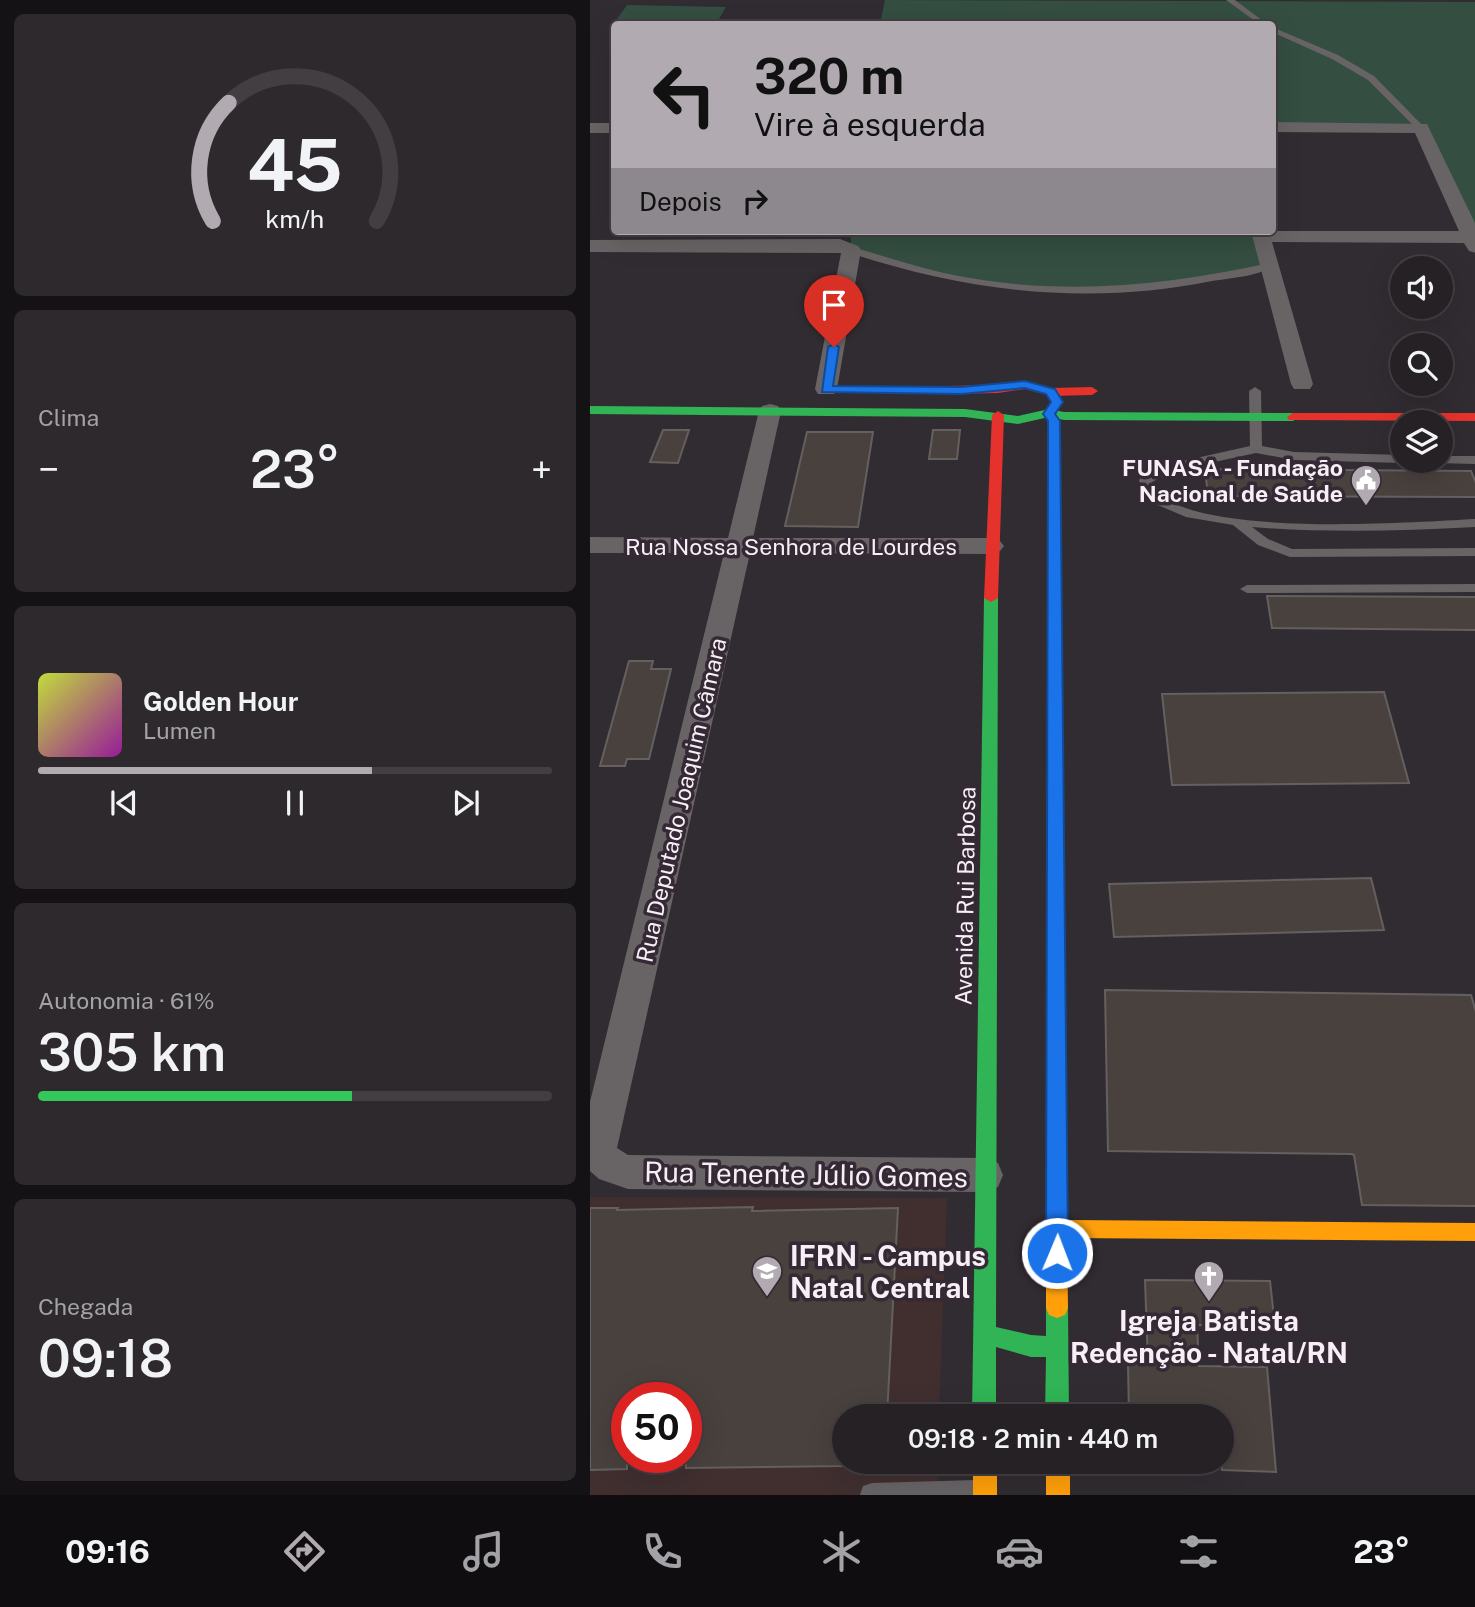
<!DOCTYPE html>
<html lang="pt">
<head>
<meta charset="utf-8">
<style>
  body { margin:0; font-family:"Public Sans",sans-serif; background:#2d292d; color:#f1f3f6; height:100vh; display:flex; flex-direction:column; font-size:26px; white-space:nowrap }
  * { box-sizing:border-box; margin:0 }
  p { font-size:23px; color:#a3a3a7 }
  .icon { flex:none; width:38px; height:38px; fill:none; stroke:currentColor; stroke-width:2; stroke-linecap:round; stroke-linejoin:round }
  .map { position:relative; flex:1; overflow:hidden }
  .side { display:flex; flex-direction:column; gap:14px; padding:14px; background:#141214; width:590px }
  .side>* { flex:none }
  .guide { position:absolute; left:21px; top:21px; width:665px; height:214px; border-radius:7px; box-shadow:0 7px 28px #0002,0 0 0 2px #423e42; background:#b1abb1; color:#111; overflow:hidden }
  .tools { position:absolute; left:800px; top:256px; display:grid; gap:14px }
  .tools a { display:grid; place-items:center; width:63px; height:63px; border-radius:50%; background:#252125; box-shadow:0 7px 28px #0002,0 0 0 2px #423e42; font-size:35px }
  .speed { position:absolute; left:21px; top:1382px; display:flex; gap:14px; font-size:35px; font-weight:700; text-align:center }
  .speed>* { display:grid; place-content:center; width:91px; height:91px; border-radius:50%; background:#252125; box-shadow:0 7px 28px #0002,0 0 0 2px #423e42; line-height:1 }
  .speed .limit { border:10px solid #d22; background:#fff; color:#111 }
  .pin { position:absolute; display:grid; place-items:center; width:60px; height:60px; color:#fff; margin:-72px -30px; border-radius:50% 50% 50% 0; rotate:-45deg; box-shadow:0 0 7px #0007 }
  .pin .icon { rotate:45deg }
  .me { position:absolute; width:77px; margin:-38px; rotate:1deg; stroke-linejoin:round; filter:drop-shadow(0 0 5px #0008) }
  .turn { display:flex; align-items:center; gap:24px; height:147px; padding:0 28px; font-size:32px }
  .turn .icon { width:91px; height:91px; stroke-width:2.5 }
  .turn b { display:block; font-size:49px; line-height:60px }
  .then { display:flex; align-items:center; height:66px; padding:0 28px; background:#0003; gap:14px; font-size:26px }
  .big { font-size:52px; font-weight:600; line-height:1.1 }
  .side .tile { flex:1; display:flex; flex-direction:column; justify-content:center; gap:10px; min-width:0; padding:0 24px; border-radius:10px; background:#2d292d }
  .side .dial { align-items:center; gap:0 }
  .dial svg { height:182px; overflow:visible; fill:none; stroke:#423e42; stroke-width:7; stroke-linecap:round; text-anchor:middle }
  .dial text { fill:#f1f3f6; stroke:none }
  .song { display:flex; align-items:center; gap:21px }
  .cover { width:84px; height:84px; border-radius:10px; background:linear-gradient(135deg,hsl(70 70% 55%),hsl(300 70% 35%)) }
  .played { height:7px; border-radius:4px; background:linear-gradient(90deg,#b1abb1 65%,#423e42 65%) }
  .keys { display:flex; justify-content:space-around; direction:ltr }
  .heat { display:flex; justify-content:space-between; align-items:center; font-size:38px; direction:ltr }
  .charge { height:10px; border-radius:5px; background:linear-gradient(90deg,#34c759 61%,#423e42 0) }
  .trip { position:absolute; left:242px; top:1404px; width:402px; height:70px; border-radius:35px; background:#252125; box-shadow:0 7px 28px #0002,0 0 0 2px #423e42; font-weight:600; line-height:70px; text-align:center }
  .tab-bar { display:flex; height:112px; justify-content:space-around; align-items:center; background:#0f0d0f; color:#a3a3a7 }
  .tab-bar .icon { width:49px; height:49px }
  .tab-bar .active { color:#b1abb1 }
  .tab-bar b { font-size:32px; color:#f1f3f6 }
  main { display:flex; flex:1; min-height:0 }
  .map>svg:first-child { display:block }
  .education { fill:#412f30; fill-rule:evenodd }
  .green { fill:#344e41 }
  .building { fill:#48413d; stroke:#64605f; stroke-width:2 }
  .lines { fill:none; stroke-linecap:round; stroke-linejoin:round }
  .lane { fill:#686465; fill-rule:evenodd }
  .street { fill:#686465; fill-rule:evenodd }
  .fast { fill:#30b455; fill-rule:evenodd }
  .slow { fill:#ff9f0a; fill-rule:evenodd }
  .jam { fill:#e5322d; fill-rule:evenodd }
  .route { fill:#1a73e8; stroke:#114b97; stroke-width:2 }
  .labels { text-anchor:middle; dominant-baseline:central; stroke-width:7; stroke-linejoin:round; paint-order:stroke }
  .poi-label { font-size:23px; font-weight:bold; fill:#f6eff6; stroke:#342934; text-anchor:end }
  .street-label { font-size:23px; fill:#f6eff6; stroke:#342934 }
  .near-street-label { font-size:28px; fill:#f6eff6; stroke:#342934 }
  .near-poi-label { font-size:28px; font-weight:bold; fill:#f6eff6; stroke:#342934; text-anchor:start }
</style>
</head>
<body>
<main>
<section class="side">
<div class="tile dial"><svg viewBox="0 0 100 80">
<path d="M14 69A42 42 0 1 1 86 69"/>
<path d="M14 69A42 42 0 0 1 21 17" stroke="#b1abb1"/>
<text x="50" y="56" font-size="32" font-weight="700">45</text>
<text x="50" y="72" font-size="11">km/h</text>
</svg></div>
<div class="tile"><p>Clima</p>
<div class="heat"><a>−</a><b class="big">23°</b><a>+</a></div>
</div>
<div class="tile">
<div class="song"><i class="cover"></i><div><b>Golden Hour</b><p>Lumen</p></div></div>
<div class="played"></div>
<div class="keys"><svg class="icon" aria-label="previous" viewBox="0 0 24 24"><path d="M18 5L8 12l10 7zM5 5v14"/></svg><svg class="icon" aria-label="pause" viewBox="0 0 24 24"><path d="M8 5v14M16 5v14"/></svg><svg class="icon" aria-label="next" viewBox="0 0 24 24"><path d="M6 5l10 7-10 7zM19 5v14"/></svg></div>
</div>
<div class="tile"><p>Autonomia · 61%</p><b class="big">305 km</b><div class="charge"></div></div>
<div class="tile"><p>Chegada</p><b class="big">09:18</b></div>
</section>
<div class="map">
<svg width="886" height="1495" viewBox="0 0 886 1495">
  <rect width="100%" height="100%" fill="#312c31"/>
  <!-- education -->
  <path class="education" d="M0 1197 357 1198 349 1416H254V1461H348L346 1495H0ZM37 1398H96V1458H37Z"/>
  <!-- green -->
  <path class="green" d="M295 0 885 2V237L831 129 683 127 682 24H290Z
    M37 5 136 7 126 24 22 26Z
    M250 231H670L679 266 519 291 370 280 261 250V238Z"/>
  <!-- building -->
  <path class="building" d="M73 430H99L88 463 60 462Z
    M343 430H370L367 459H339Z
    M217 432H283L268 527 195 526Z
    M615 469 881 471 886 483V497L618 496Z
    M677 596 886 597V630L682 628Z
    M39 661H63L61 669H81L59 759H37L35 766H10Z
    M794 692 819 783 582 785 572 694Z
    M781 878 794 930 524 937 519 884Z
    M515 990 881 995 886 1012V1206L772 1205 764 1155 761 1154 518 1151Z
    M163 1207 162 1211 308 1208 297 1416H254V1466L96 1468V1398H37V1469L0 1470V1208H28L27 1210Z
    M555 1280 680 1281 685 1326 607 1325 609 1366 677 1367 686 1472 632 1470V1416H539L538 1364 558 1365Z"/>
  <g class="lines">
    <!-- lane -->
    <path class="lane" d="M636 0H645L677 24H669Z
      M682 27 748 55 784 76 835 128 828 130 778 80 742 59 682 32Z
      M261 247C292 255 322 266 354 273 464 297 570 287 679 263L684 266C669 276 641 278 622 281 498 306 377 292 257 252L256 250Z
      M665 387 671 391 672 446 704 452 812 455V460H817L812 463 704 460 666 453 583 471 562 482C566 488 570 496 575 499 636 535 812 523 886 519V527C811 531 737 533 662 527L678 539 702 549 886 548V556L700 557 668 545 643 525 596 517 563 503 549 481 550 478 575 465 660 446 659 391Z
      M850 456H886V464L846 463 844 460H850Z
      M886 584V592L657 593 650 589 657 585Z
      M385 1480 394 1483 396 1495H270L273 1486 282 1483Z"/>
    <!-- street -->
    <path class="street" d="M682 122 837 124 886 225V253L879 251 874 243 682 242 723 384 720 389H704L701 384 661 231H869L825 133 682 132Z
      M0 123H24V133H0Z
      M250 239 268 246 271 250 247 389 244 394H228L225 389 251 253 0 252V240Z
      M180 404 188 406 191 411 163 538H401L410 541 414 546 410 551 401 554 160 553 27 1148 38 1155 394 1158 408 1163 413 1175 408 1187 394 1192 38 1189 9 1179 0 1171V1102L134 553H0V537L138 538 169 411 172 406Z"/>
    <!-- fast -->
    <path class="fast" d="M0 406 375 409 428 416 459 409 474 412 703 413 709 417 703 421 474 420 459 417 428 424 375 417 0 414Z
      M401 594 408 598 406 1327 441 1335 456 1336V1308L459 1301 467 1298 475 1301 478 1308 479 1416H455L456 1357H441L406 1347V1416H382L394 598Z
      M465 663 472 668 476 1097 473 1103 466 1105 459 1103 456 1097 458 668Z"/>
    <!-- slow -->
    <path class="slow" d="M459 409 463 410 470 421 472 668 465 673 458 668V421L453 413Z
      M466 1089 473 1091 476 1097 477 1220 886 1223V1241L477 1238 478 1308 475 1315 467 1318 459 1315 456 1308V1097L459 1091Z
      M383 1461H407V1495H383Z
      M456 1461H480V1495H456Z"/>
    <!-- jam -->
    <path class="jam" d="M435 381 461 388 502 387 508 391 502 395 461 396 435 389 408 393 357 394 351 390 357 386 408 385Z
      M408 411 414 415 408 598 401 602 394 598 402 415Z
      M703 413H886V421L699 420 697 417Z"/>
  </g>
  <!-- route -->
  <path class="route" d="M244 344 249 347 243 386 371 387 435 381 465 389 473 402 465 414 470 421 478 1253 475 1260 467 1263 459 1260 456 1253 458 421 453 414 461 402 456 394 435 388 371 394 232 392 238 347Z"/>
  <!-- icons -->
  <defs>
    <g id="civic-pin" transform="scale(1.575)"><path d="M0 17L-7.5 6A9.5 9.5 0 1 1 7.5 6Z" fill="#b1abb1" stroke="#342934"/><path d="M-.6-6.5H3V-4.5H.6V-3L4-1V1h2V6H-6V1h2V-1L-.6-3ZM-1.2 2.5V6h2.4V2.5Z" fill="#fff"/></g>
    <g id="university-pin" transform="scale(1.575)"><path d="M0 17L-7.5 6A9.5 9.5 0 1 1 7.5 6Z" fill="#b1abb1" stroke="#342934"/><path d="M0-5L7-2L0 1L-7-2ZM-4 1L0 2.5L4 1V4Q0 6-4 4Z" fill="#fff"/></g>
    <g id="church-pin" transform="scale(1.575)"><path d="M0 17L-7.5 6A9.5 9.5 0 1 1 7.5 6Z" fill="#b1abb1" stroke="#342934"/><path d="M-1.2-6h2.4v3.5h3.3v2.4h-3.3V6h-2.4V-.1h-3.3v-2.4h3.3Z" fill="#fff"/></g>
  </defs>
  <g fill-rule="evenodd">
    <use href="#civic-pin" x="776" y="480"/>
    <use href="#university-pin" x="177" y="1271"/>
    <use href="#church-pin" x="619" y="1276"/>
  </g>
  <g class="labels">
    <!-- poi labels -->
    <g class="poi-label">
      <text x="753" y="467">FUNASA - Fundação<tspan x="753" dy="26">Nacional de Saúde</tspan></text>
    </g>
    <!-- street labels -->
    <g class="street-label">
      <text x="201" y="546">Rua Nossa Senhora de Lourdes</text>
      <text transform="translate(91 800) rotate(-77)">Rua Deputado Joaquim Câmara</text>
      <text transform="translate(375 896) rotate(-89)">Avenida Rui Barbosa</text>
    </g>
    <!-- near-street labels -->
    <g class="near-street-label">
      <text transform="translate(216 1174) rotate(1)">Rua Tenente Júlio Gomes</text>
    </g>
    <!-- near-poi labels -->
    <g class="near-poi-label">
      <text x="200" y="1255">IFRN - Campus<tspan x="200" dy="32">Natal Central</tspan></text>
      <text x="619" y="1320" text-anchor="middle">Igreja Batista<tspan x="619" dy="32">Redenção - Natal/RN</tspan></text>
    </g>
  </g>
</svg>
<div class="tools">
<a><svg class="icon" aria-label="sound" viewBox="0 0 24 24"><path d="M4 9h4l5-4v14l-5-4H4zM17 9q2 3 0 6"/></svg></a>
<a><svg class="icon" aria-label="search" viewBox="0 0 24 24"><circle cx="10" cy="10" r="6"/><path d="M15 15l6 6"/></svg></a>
<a><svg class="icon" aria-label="layers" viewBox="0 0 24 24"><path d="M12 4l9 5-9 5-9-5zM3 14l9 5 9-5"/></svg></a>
</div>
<div class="speed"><div class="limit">50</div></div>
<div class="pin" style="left:244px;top:347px;background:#d93025"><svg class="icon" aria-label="arrive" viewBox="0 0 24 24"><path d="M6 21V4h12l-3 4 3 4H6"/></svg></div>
<svg class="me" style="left:467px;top:1253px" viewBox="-20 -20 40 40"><circle r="17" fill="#1a73e8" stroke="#fff" stroke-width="3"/><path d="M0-11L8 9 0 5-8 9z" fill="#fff"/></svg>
<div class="trip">09:18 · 2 min · 440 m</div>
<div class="guide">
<div class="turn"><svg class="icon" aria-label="left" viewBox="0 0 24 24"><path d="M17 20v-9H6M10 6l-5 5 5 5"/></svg><div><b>320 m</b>Vire à esquerda</div></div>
<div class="then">Depois<svg class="icon" aria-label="right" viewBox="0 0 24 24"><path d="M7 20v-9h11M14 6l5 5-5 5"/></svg></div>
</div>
</div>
</main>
<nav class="tab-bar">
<b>09:16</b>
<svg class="icon active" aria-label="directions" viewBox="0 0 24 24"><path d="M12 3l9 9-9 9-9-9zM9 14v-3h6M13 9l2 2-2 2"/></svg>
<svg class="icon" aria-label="music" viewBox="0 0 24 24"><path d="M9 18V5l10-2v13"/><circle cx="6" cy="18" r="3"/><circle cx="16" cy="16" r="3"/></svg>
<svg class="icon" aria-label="phone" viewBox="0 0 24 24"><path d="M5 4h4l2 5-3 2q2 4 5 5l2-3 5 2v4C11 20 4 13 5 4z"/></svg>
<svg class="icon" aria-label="climate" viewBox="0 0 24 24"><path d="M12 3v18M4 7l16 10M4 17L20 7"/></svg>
<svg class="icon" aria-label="car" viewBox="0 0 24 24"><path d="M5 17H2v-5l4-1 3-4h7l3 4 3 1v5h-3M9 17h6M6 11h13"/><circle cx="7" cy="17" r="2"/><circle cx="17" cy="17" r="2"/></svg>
<svg class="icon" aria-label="filters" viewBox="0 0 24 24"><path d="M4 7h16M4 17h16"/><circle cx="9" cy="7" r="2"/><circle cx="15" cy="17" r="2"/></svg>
<b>23°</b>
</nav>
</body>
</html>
